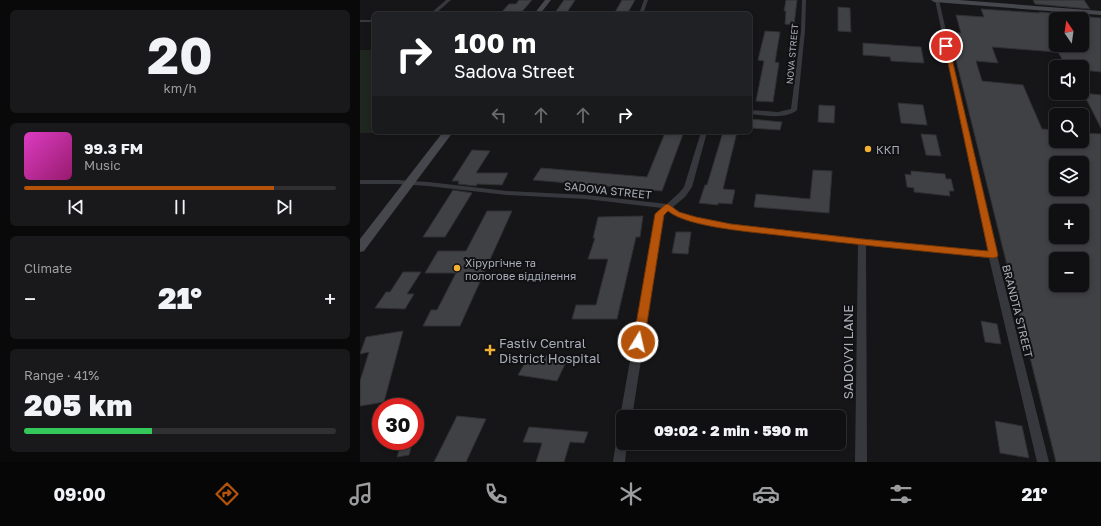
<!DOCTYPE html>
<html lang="en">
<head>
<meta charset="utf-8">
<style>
  body { margin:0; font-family:"Golos Text",sans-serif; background:#19191b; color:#f1f3f6; height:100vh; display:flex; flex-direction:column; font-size:15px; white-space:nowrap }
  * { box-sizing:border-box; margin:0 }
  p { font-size:13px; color:#9c9d9f }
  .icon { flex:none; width:22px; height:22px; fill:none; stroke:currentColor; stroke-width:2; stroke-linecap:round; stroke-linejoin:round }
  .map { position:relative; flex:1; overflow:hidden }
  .details { display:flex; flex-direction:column; gap:10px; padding:10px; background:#09090a; width:360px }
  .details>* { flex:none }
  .guide { position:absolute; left:12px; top:12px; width:380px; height:122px; border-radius:6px; box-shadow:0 2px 6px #0003,0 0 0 1px #303032; background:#202124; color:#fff; overflow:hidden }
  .needle { width:26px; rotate:347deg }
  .tools { position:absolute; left:689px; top:12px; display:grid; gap:8px }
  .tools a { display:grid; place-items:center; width:40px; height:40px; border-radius:6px; background:#101012; box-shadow:0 2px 6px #0003,0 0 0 1px #303032; font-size:20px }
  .speed { position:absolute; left:12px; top:398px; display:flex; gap:8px; font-size:20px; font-weight:700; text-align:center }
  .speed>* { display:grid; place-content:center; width:52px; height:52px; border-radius:50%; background:#101012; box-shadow:0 2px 6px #0003,0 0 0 1px #303032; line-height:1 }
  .speed .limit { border:6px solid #d22; background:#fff; color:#111 }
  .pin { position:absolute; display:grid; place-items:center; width:34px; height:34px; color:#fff; margin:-17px; border:2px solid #fff; border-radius:50%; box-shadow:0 1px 4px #0007 }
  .me { position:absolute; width:44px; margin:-22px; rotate:9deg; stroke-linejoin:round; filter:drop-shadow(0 0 3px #0008) }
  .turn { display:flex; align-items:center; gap:14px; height:84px; padding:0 16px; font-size:18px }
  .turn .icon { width:52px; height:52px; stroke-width:2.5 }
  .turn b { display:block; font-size:28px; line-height:34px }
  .lanes { display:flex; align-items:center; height:38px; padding:0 16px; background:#0003; justify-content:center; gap:20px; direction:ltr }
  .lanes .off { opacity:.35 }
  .big { font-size:30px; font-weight:800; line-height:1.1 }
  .details .widget { flex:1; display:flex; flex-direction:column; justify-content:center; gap:6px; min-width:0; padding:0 14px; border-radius:6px; background:#19191b }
  .details .dial { align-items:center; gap:0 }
  .dial b { font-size:52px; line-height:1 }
  .song { display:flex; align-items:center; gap:12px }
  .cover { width:48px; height:48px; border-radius:6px; background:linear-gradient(135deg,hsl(310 70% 55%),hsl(320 70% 35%)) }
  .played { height:4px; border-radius:2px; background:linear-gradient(90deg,#b45309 80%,#303032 80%) }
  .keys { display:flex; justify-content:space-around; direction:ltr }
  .heat { display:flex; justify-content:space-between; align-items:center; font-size:22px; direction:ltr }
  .charge { height:6px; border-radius:3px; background:linear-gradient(90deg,#34c759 41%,#303032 0) }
  .trip { position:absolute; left:256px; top:410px; width:230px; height:40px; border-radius:6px; background:#101012; box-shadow:0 2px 6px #0003,0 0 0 1px #303032; font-weight:800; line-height:40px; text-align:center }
  .tabs { display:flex; height:64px; justify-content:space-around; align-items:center; background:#060607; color:#9c9d9f }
  .tabs .icon { width:28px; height:28px }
  .tabs .selected { color:#b45309 }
  .tabs b { font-size:18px; color:#f1f3f6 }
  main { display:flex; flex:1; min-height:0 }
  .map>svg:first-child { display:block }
  .green { fill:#1e261f }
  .building { fill:#404145; stroke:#303034; fill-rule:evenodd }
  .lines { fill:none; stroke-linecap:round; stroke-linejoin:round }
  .street { fill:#37383d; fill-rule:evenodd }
  .secondary { fill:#45474d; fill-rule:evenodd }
  .route { fill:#b45309; stroke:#753606 }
  .poi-dot { fill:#f2b134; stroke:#111113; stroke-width:1.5 }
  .labels { text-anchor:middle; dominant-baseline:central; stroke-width:4; stroke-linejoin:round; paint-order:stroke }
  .far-street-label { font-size:9px; fill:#a8adb8; stroke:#111113 }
  .poi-label { font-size:11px; fill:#a8adb8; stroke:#111113; text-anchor:start }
  .street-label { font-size:11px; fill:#a8adb8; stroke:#111113 }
  .near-poi-label { font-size:13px; fill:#a8adb8; stroke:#111113; text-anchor:start }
  .near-street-label { font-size:13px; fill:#a8adb8; stroke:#111113 }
</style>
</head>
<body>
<main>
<section class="details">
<div class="widget dial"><b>20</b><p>km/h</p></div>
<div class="widget">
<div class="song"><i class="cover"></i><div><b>99.3 FM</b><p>Music</p></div></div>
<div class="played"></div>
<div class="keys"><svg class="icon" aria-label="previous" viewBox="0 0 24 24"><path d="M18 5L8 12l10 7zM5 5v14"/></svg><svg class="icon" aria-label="pause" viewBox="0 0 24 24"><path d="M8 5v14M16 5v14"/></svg><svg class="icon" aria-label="next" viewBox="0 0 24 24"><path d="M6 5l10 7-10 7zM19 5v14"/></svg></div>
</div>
<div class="widget"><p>Climate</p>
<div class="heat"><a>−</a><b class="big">21°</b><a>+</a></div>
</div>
<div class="widget"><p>Range · 41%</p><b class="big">205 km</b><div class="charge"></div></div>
</section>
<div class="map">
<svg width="741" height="462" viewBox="0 0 741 462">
  <rect width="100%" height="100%" fill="#161618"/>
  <!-- green -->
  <path class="green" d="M0 50H14V132L70 133H0Z"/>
  <!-- building -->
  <path class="building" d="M159 0H172L160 14H140L149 4H156Z
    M204 0H215L206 14H194Z
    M262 0H275L267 14H254Z
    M426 0H437L434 25 425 24 426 11H424Z
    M673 0H724L730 9 675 4Z
    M478 7 490 8 491 32 478 31Z
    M621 9 680 13 679 12 741 18V72L722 70V67H707L696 49V52L632 47 638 63 616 61 622 81 663 85 682 129 696 130V141H722V133L741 134V462H696L589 32 601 33 596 15 624 17ZM696 19H722V45H696ZM696 163H722V189H696ZM696 211H722V237H696ZM696 259H722V285H696Z
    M405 31 420 32 415 62 419 63 413 102 396 101 404 61 398 60Z
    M503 43 561 47 564 63 531 61 530 57 503 55Z
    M723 93 741 95V128Z
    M538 103 563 105 567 125 541 123Z
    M459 105 475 106 474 123 458 122Z
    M390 119 422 122 420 130 390 128Z
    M363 132H377L363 189 375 190 372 204 358 203V205L339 203 345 185H347Z
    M305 133 323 134 302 191 173 180 181 168 287 177Z
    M561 134 576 135 581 156 566 155Z
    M112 150 130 151 116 173H148L142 185 117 184 116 186 98 184 99 181H92Z
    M453 170 472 171 469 213 394 207 396 194 450 199Z
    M551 171 585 174 586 179H591L594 191H589L590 196 554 192V188L547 187 545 174 551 175Z
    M93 190 112 193 85 237H63Z
    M127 211H152L100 326H63L71 310H77L96 273H65L78 251H106Z
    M283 216 280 237H276L257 319H212L216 305H236L248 259H228L235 238H233L238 217Z
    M316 232H331L328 254 312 253Z
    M43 272H61L47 294H54L45 309 15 308 26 292H30Z
    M621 321 637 324 641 344 625 342Z
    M43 331 24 402 0 406V381L9 352 0 354 6 337Z
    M181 355 196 357 193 362 205 364 197 381 158 375 166 361 178 362Z
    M97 416 126 419 106 462H74Z
    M635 421 662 426 669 458 640 453Z
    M169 427 228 432 224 443 210 442 204 462H176L182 443 163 442Z
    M42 441H53L49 455 37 457Z"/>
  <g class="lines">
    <!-- street -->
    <path class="street" d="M86 0H91L75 14H70Z
      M284 0H288L283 14H279Z
      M442 0H446L445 31 437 110C425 120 405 115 390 114V110L418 112 431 109 441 31Z
      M575 0H579L637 255 689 462H677L629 258 506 245 507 462H495L498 244C471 241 445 238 418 235 393 232 326 227 308 211L304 215 272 417H263V421L260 417 296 214 302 208 226 199 147 195 68 186 37 184H0V180H37L68 182 147 191 226 195 307 204 319 193 324 187 341 132H347L332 187 325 197 313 207C327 220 352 221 371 224L628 252Z
      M0 20H14V22H0Z
      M263 429V443H267L265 462H253L257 434 259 430Z"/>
    <!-- secondary -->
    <path class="secondary" d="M185 0H191L180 14H174Z
      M571 0H599L741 11V15L574 2Z
      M83 132H93L4 251 0 252V239Z"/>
  </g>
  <!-- route -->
  <path class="route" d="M584 44 589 46 638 255 637 257 633 258C561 251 489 244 417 235 392 232 327 227 308 211L304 215 284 342 282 345 278 347 274 345 273 342 295 214 305 205 308 204 319 212 336 217 371 224 502 239 628 251Z"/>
  <!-- markers -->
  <g class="poi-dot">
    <circle cx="508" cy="149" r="4"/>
    <circle cx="97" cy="268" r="4"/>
    <path d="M128 344h4v4h4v4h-4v4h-4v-4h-4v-4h4z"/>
  </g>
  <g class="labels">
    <!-- far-street labels -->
    <g class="far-street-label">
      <text transform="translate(432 54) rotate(-85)">NOVA STREET</text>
    </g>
    <!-- poi labels -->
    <g class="poi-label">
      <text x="516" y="149">ККП</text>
      <text x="105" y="262">Хірургічне та<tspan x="105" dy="13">пологове відділення</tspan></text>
    </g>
    <!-- street labels -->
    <g class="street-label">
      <text transform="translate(248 190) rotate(6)">SADOVA STREET</text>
      <text transform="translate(658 311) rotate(76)">BRANDTA STREET</text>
    </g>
    <!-- near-poi labels -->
    <g class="near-poi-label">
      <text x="139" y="343">Fastiv Central<tspan x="139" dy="15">District Hospital</tspan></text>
    </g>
    <!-- near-street labels -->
    <g class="near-street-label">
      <text transform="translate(488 352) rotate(-90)">SADOVYI LANE</text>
    </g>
  </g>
</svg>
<div class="tools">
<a><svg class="needle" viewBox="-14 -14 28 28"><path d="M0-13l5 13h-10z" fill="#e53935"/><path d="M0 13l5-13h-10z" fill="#9c9d9f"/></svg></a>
<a><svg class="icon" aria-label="sound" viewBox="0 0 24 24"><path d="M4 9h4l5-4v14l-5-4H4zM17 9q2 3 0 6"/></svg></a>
<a><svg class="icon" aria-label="search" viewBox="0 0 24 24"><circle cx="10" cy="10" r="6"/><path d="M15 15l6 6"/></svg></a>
<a><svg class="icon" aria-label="layers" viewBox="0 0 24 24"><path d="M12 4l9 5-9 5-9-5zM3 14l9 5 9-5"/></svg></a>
<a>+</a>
<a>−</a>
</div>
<div class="speed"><div class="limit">30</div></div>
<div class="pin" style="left:586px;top:46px;background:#d93025"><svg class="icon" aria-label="arrive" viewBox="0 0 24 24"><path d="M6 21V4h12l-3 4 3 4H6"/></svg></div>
<svg class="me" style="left:278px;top:342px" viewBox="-20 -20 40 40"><circle r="17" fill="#b45309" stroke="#fff" stroke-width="3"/><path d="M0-11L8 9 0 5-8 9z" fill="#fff"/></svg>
<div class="trip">09:02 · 2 min · 590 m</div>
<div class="guide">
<div class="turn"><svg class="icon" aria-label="right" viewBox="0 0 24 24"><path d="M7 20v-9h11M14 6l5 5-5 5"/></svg><div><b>100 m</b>Sadova Street</div></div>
<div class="lanes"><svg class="icon off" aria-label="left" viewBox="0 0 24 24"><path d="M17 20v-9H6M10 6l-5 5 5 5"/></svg><svg class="icon off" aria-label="ahead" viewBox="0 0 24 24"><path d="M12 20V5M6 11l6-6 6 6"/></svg><svg class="icon off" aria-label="ahead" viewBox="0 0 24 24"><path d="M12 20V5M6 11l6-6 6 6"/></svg><svg class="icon" aria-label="right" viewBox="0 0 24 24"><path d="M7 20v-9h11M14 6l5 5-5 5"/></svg></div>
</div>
</div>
</main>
<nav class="tabs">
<b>09:00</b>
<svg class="icon selected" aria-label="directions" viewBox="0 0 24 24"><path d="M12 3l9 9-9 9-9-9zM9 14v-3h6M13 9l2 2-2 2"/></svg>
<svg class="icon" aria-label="music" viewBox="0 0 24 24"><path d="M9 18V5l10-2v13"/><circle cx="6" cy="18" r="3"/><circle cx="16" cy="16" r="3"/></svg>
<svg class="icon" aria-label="phone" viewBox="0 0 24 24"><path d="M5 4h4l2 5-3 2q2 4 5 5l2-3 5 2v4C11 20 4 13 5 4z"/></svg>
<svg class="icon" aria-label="climate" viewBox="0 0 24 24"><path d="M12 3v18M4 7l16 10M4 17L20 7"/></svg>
<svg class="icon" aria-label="car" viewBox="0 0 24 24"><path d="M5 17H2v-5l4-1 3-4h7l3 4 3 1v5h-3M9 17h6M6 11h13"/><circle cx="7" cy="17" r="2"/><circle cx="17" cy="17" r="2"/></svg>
<svg class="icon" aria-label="filters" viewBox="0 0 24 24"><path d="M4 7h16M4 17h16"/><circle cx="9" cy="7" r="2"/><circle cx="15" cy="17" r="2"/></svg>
<b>21°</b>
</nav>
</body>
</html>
